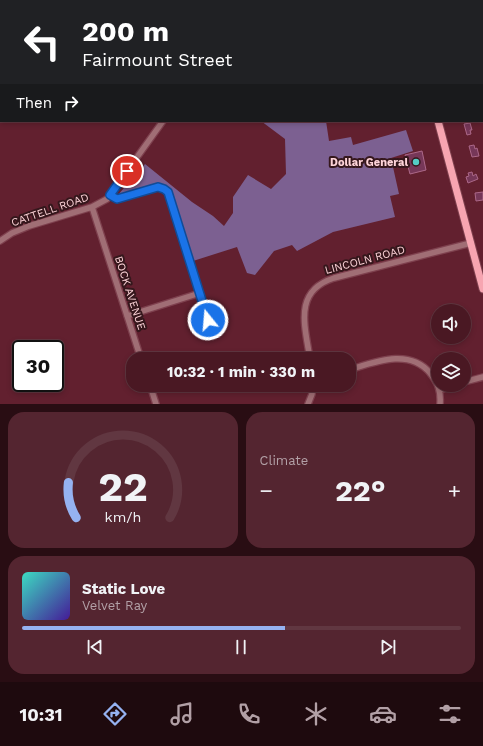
<!DOCTYPE html>
<html lang="en">
<head>
<meta charset="utf-8">
<style>
  body { margin:0; font-family:"Work Sans",sans-serif; background:#542530; color:#f1f3f6; height:100vh; display:flex; flex-direction:column; font-size:15px; white-space:nowrap }
  * { box-sizing:border-box; margin:0 }
  p { font-size:13px; color:#b2a0a6 }
  .icon { flex:none; width:22px; height:22px; fill:none; stroke:currentColor; stroke-width:2; stroke-linecap:round; stroke-linejoin:round }
  .map { position:relative; height:404px; overflow:hidden }
  .details { display:flex; flex-direction:column; gap:8px; padding:8px; background:#290d13; flex:1 }
  .details>* { flex:none }
  .banner { position:absolute; left:0px; top:0px; width:483px; height:122px; box-shadow:0 2px 6px #0003,0 0 0 1px #613741; background:#202124; color:#fff; overflow:hidden }
  .tools { position:absolute; left:431px; top:304px; display:grid; gap:8px }
  .tools a { display:grid; place-items:center; width:40px; height:40px; border-radius:50%; background:#4a1823; box-shadow:0 2px 6px #0003,0 0 0 1px #613741; font-size:20px }
  .speed { position:absolute; left:12px; top:340px; display:flex; gap:8px; font-size:20px; font-weight:700; text-align:center }
  .speed>* { display:grid; place-content:center; width:52px; height:52px; border-radius:50%; background:#4a1823; box-shadow:0 2px 6px #0003,0 0 0 1px #613741; line-height:1 }
  .speed .limit { border:2px solid #111; border-radius:6px; background:#fff; color:#111 }
  .pin { position:absolute; display:grid; place-items:center; width:34px; height:34px; color:#fff; margin:-17px; border:2px solid #fff; border-radius:50%; box-shadow:0 1px 4px #0007 }
  .me { position:absolute; width:44px; margin:-22px; rotate:343deg; stroke-linejoin:round; filter:drop-shadow(0 0 3px #0008) }
  .turn { display:flex; align-items:center; gap:14px; height:84px; padding:0 16px; font-size:18px }
  .turn .icon { width:52px; height:52px; stroke-width:2.5 }
  .turn b { display:block; font-size:28px; line-height:34px }
  .then { display:flex; align-items:center; height:38px; padding:0 16px; background:#0003; gap:8px; font-size:15px }
  .big { font-size:30px; font-weight:700; line-height:1.1 }
  .details .tile { flex:1; display:flex; flex-direction:column; justify-content:center; gap:6px; min-width:0; padding:0 14px; border-radius:16px; background:#542530 }
  .details .dial { align-items:center; gap:0 }
  .dial svg { height:104px; overflow:visible; fill:none; stroke:#613741; stroke-width:7; stroke-linecap:round; text-anchor:middle }
  .dial text { fill:#f1f3f6; stroke:none }
  .song { display:flex; align-items:center; gap:12px }
  .cover { width:48px; height:48px; border-radius:6px; background:linear-gradient(135deg,hsl(170 70% 55%),hsl(260 70% 35%)) }
  .played { height:4px; border-radius:2px; background:linear-gradient(90deg,#95b2f1 60%,#613741 60%) }
  .keys { display:flex; justify-content:space-around; direction:ltr }
  .heat { display:flex; justify-content:space-between; align-items:center; font-size:22px; direction:ltr }
  .details .tiles { flex:1; display:grid; gap:8px; grid-template-columns:1fr 1fr }
  .tile:last-child { grid-column:span 2 }
  .trip { position:absolute; left:126px; top:352px; width:230px; height:40px; border-radius:16px; background:#4a1823; box-shadow:0 2px 6px #0003,0 0 0 1px #613741; font-weight:700; line-height:40px; text-align:center }
  .tabs { display:flex; height:64px; justify-content:space-around; align-items:center; background:#1e0a0e; color:#b2a0a6 }
  .tabs .icon { width:28px; height:28px }
  .tabs .active { color:#95b2f1 }
  .tabs b { font-size:18px; color:#f1f3f6 }
  .map>svg:first-child { display:block }
  .forest { fill:#7c6091 }
  .lines { fill:none; stroke-linecap:round; stroke-linejoin:round }
  .stream { stroke:#036c68; stroke-width:1.5 }
  .building { fill:#763758; stroke:#ac6889 }
  .minor-casing { stroke:#7e404e; stroke-width:8 }
  .major-casing { stroke:#7e404e; stroke-width:9 }
  .minor { stroke:#a06e75; stroke-width:5.5 }
  .major { stroke:#f7a5b1; stroke-width:7 }
  .route-casing { stroke:#114b97; stroke-width:10 }
  .route { stroke:#1a73e8; stroke-width:7 }
  .poi-dot { fill:#54cdc6; stroke:#35171c; stroke-width:1.5 }
  .labels { text-anchor:middle; dominant-baseline:central; stroke-width:4; stroke-linejoin:round; paint-order:stroke }
  .poi-label { font-size:11px; font-weight:bold; fill:#fed4d9; stroke:#35171c; text-anchor:end }
  .street-label { font-size:11px; fill:#fed4d9; stroke:#35171c }
</style>
</head>
<body>
<div class="map">
<svg width="483" height="404" viewBox="0 0 483 404">
  <rect width="100%" height="100%" fill="#62202f"/>
  <!-- forest -->
  <path class="forest" d="M0 0 44 1H1V118Z
    M261 121H326L329 141 351 137 353 145 406 130 413 151 391 158 399 194 390 196 395 217 333 232 297 251 292 245 274 251 255 275 247 273 237 247 193 261 168 188 165 185 159 184 117 196 145 164 192 202 213 216 224 226 233 213V197L248 175 271 189 286 174 285 139Z"/>
  <g class="lines">
    <!-- stream -->
    <path class="stream" d="M13 0V1"/>
  </g>
  <!-- building -->
  <path class="building" d="M470 123 472 130H470L471 134 467 135 464 124Z
    M474 145 475 149 477 148 479 156 472 157 469 146Z
    M422 151 426 170 410 174 405 155Z
    M472 172 473 176 476 174 478 179 468 183 466 177 469 176 468 173Z
    M483 192V200L476 201 475 193Z"/>
  <g class="lines">
    <!-- minor casing -->
    <g class="minor-casing">
      <path id="minor" d="M147 0V1
        M464 0V1
        M79 1V0
        M253 1 254 0
        M482 22H483
        M110 195 117 199 158 187 164 189 168 193 208 320
        M92 207 141 359
        M0 241 12 233 29 226 92 207 107 199 163 121
        M127 316 200 293
        M310 359C305 326 293 291 334 278L471 243
        M349 370C375 362 409 348 430 373 438 383 441 391 440 404
        M464 382 483 377
        M150 385 156 404
        M440 390 455 385
        M308 404 312 394V385"/>
    </g>
    <!-- major casing -->
    <g class="major-casing">
      <path id="major" d="M406 0V1
        M438 121 483 289"/>
    </g>
    <!-- minor -->
    <use href="#minor" class="minor"/>
    <!-- major -->
    <use href="#major" class="major"/>
  </g>
  <g class="lines">
    <!-- route casing -->
    <g class="route-casing">
      <path id="route" d="M127 171 110 195 117 199 158 187 164 189 168 192 208 320"/>
    </g>
    <!-- route -->
    <use href="#route" class="route"/>
  </g>
  <!-- markers -->
  <circle class="poi-dot" cx="416" cy="162" r="4"/>
  <g class="labels">
    <!-- poi labels -->
    <g class="poi-label">
      <text x="408" y="162">Dollar General</text>
    </g>
    <!-- street labels -->
    <g class="street-label">
      <text transform="translate(50 210) rotate(-19)">CATTELL ROAD</text>
      <text transform="translate(365 260) rotate(-15)">LINCOLN ROAD</text>
      <text transform="translate(130 293) rotate(72)">BOCK AVENUE</text>
    </g>
  </g>
</svg>
<div class="tools">
<a><svg class="icon" aria-label="sound" viewBox="0 0 24 24"><path d="M4 9h4l5-4v14l-5-4H4zM17 9q2 3 0 6"/></svg></a>
<a><svg class="icon" aria-label="layers" viewBox="0 0 24 24"><path d="M12 4l9 5-9 5-9-5zM3 14l9 5 9-5"/></svg></a>
</div>
<div class="speed"><div class="limit">30</div></div>
<div class="pin" style="left:127px;top:171px;background:#d93025"><svg class="icon" aria-label="arrive" viewBox="0 0 24 24"><path d="M6 21V4h12l-3 4 3 4H6"/></svg></div>
<svg class="me" style="left:208px;top:320px" viewBox="-20 -20 40 40"><circle r="17" fill="#1a73e8" stroke="#fff" stroke-width="3"/><path d="M0-11L8 9 0 5-8 9z" fill="#fff"/></svg>
<div class="trip">10:32 · 1 min · 330 m</div>
<div class="banner">
<div class="turn"><svg class="icon" aria-label="left" viewBox="0 0 24 24"><path d="M17 20v-9H6M10 6l-5 5 5 5"/></svg><div><b>200 m</b>Fairmount Street</div></div>
<div class="then">Then<svg class="icon" aria-label="right" viewBox="0 0 24 24"><path d="M7 20v-9h11M14 6l5 5-5 5"/></svg></div>
</div>
</div>
<section class="details">
<div class="tiles">
<div class="tile dial"><svg viewBox="0 0 100 80">
<path d="M14 69A42 42 0 1 1 86 69"/>
<path d="M14 69A42 42 0 0 1 8 42" stroke="#95b2f1"/>
<text x="50" y="56" font-size="32" font-weight="700">22</text>
<text x="50" y="72" font-size="11">km/h</text>
</svg></div>
<div class="tile"><p>Climate</p>
<div class="heat"><a>−</a><b class="big">22°</b><a>+</a></div>
</div>
<div class="tile">
<div class="song"><i class="cover"></i><div><b>Static Love</b><p>Velvet Ray</p></div></div>
<div class="played"></div>
<div class="keys"><svg class="icon" aria-label="previous" viewBox="0 0 24 24"><path d="M18 5L8 12l10 7zM5 5v14"/></svg><svg class="icon" aria-label="pause" viewBox="0 0 24 24"><path d="M8 5v14M16 5v14"/></svg><svg class="icon" aria-label="next" viewBox="0 0 24 24"><path d="M6 5l10 7-10 7zM19 5v14"/></svg></div>
</div>
</div>
</section>
<nav class="tabs">
<b>10:31</b>
<svg class="icon active" aria-label="directions" viewBox="0 0 24 24"><path d="M12 3l9 9-9 9-9-9zM9 14v-3h6M13 9l2 2-2 2"/></svg>
<svg class="icon" aria-label="music" viewBox="0 0 24 24"><path d="M9 18V5l10-2v13"/><circle cx="6" cy="18" r="3"/><circle cx="16" cy="16" r="3"/></svg>
<svg class="icon" aria-label="phone" viewBox="0 0 24 24"><path d="M5 4h4l2 5-3 2q2 4 5 5l2-3 5 2v4C11 20 4 13 5 4z"/></svg>
<svg class="icon" aria-label="climate" viewBox="0 0 24 24"><path d="M12 3v18M4 7l16 10M4 17L20 7"/></svg>
<svg class="icon" aria-label="car" viewBox="0 0 24 24"><path d="M5 17H2v-5l4-1 3-4h7l3 4 3 1v5h-3M9 17h6M6 11h13"/><circle cx="7" cy="17" r="2"/><circle cx="17" cy="17" r="2"/></svg>
<svg class="icon" aria-label="filters" viewBox="0 0 24 24"><path d="M4 7h16M4 17h16"/><circle cx="9" cy="7" r="2"/><circle cx="15" cy="17" r="2"/></svg>
</nav>
</body>
</html>
